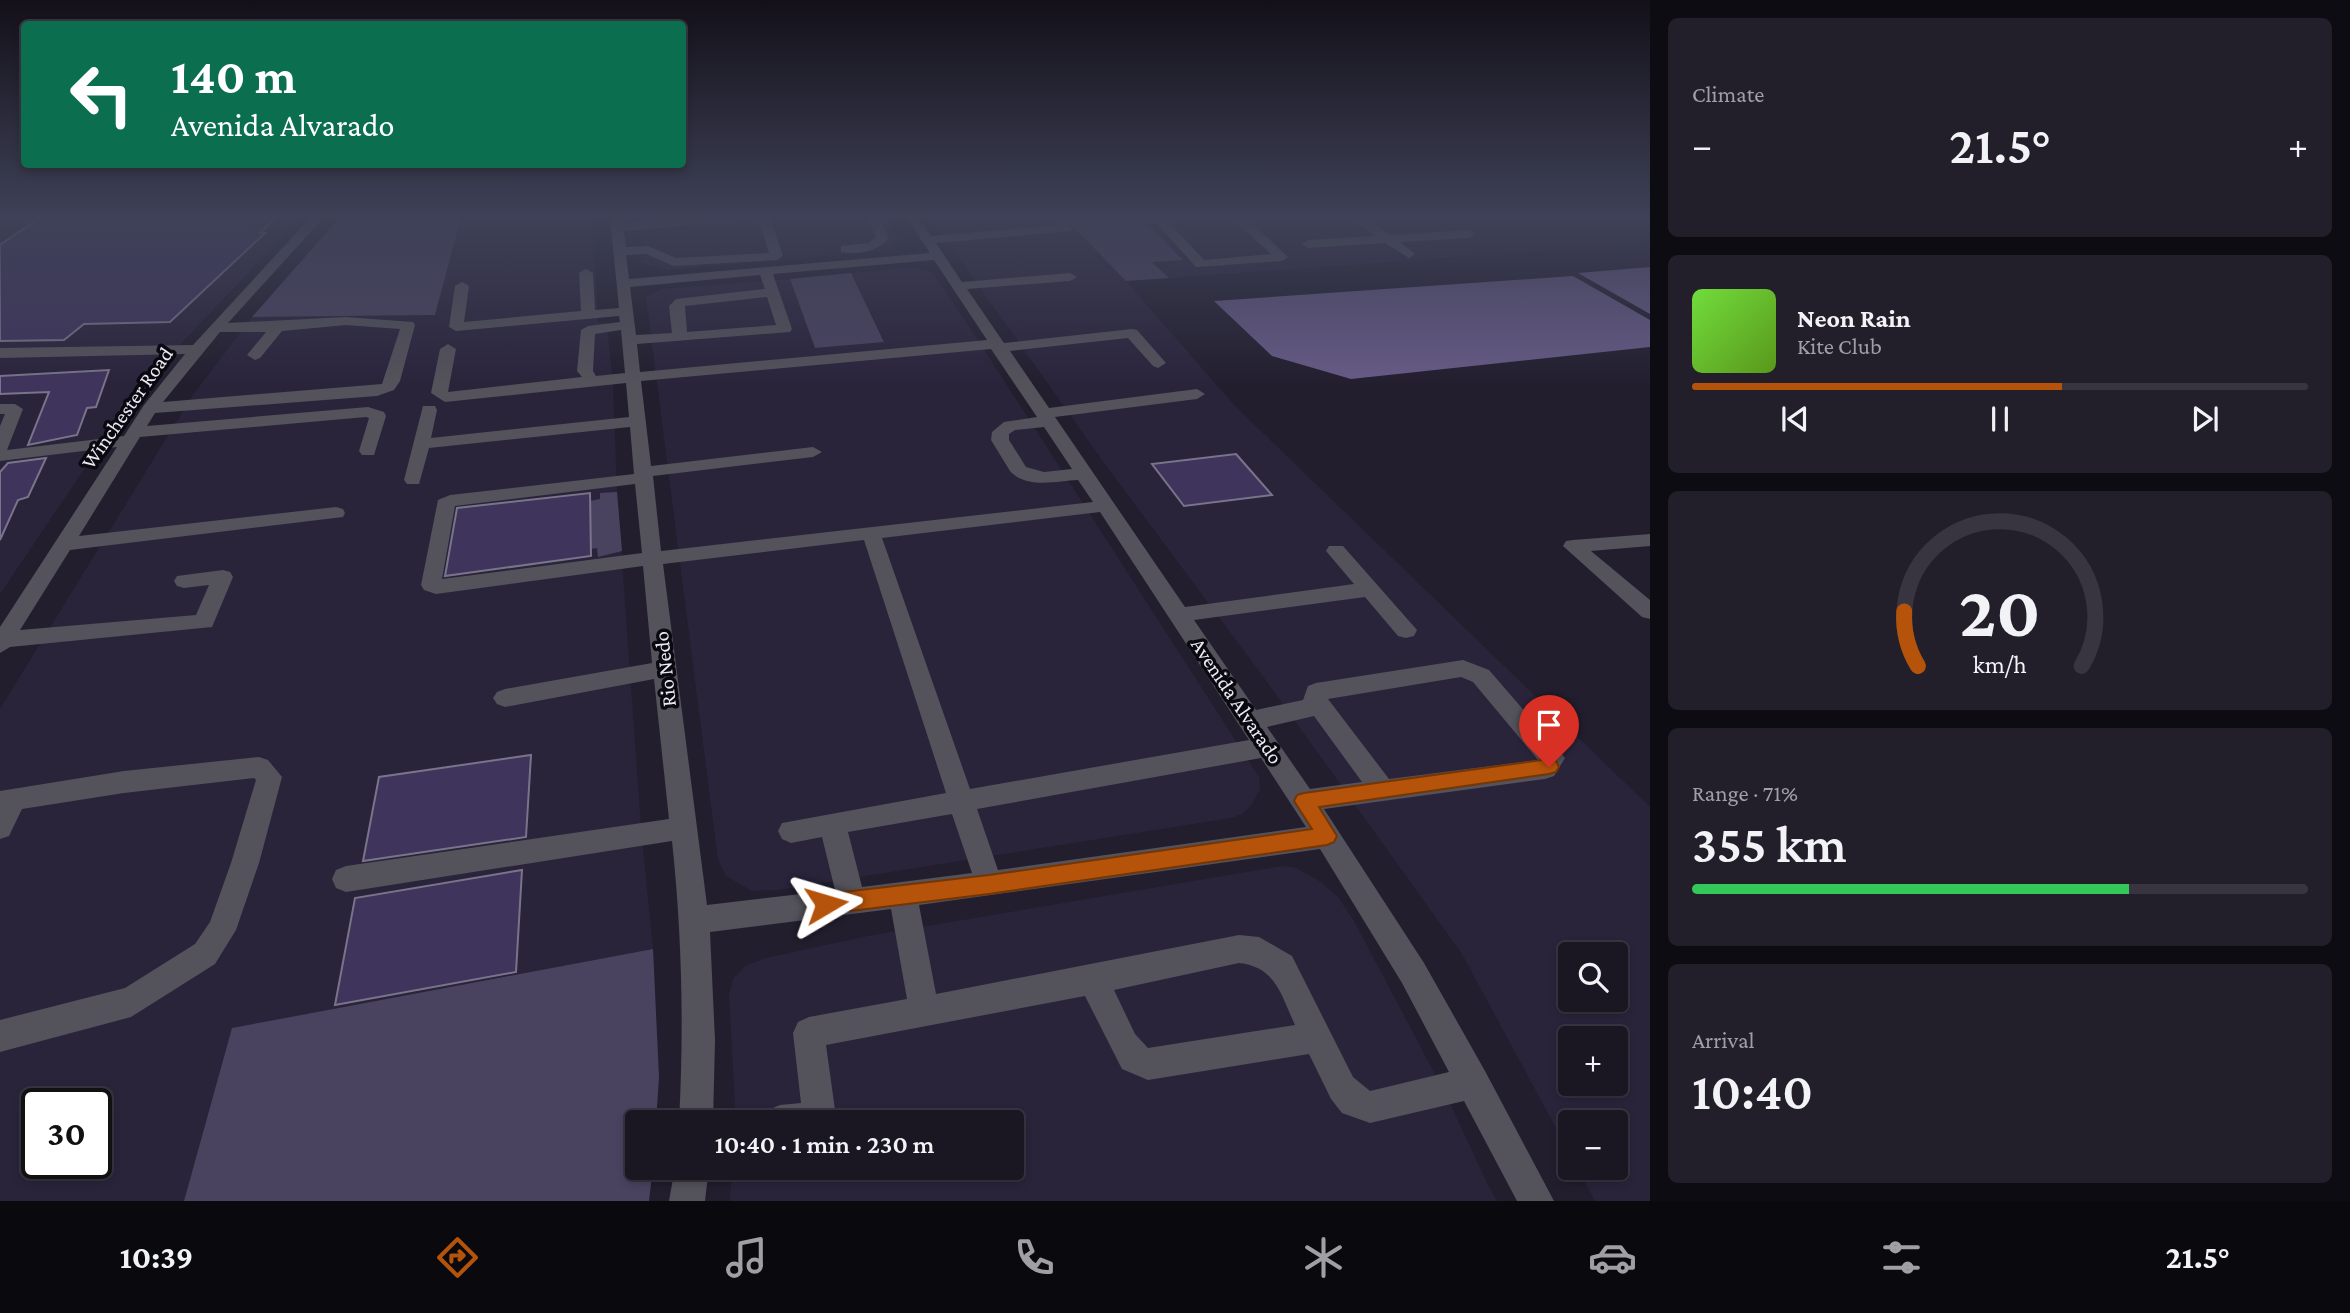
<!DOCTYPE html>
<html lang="en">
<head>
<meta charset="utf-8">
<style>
  body { margin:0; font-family:"Crimson Pro",serif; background:#231f2a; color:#f1f3f6; height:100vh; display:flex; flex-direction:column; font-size:26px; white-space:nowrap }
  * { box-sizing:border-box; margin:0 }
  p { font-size:23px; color:#9f9fa5 }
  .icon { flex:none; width:38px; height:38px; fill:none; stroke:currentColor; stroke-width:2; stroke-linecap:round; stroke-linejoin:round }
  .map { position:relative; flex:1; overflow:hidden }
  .side { display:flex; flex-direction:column; gap:18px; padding:18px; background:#0e0c13; width:700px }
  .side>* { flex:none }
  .hud { position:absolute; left:21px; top:21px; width:665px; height:147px; border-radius:7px; box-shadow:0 4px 10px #0003,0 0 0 2px #383540; background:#0b6e4f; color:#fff; overflow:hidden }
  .controls { position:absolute; left:1558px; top:942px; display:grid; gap:14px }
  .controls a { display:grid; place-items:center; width:70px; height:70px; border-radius:7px; background:#1a1622; box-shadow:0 4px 10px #0003,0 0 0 2px #383540; font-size:35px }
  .speed { position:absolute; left:21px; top:1088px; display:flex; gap:14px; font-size:35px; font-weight:700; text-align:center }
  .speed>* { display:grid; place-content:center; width:91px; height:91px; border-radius:50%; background:#1a1622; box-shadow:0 4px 10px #0003,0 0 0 2px #383540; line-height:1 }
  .speed .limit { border:4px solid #111; border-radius:10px; background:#fff; color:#111 }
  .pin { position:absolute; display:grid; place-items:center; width:60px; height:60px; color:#fff; margin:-72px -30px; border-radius:50% 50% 50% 0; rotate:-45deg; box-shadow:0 0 7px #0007 }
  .pin .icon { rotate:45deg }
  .me { position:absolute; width:77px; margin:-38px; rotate:83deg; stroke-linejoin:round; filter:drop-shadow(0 0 5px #0008) }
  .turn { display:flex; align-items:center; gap:24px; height:147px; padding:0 35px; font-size:32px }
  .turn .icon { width:91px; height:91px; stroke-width:2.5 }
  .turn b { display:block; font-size:49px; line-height:60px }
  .big { font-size:52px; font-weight:600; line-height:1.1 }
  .side .tile { flex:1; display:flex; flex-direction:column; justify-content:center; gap:10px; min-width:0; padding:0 24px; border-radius:10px; background:#231f2a }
  .side .dial { align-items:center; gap:0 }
  .dial svg { height:182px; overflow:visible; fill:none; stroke:#383540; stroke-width:7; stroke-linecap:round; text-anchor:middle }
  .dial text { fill:#f1f3f6; stroke:none }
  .song { display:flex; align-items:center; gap:21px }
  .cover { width:84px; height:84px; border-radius:10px; background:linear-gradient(135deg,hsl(100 70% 55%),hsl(90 70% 35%)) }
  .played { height:7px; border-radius:4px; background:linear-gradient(90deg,#b45309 60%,#383540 60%) }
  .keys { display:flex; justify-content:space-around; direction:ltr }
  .heat { display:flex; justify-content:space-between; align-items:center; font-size:38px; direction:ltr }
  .charge { height:10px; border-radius:5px; background:linear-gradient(90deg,#34c759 71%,#383540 0) }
  .trip { position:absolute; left:625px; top:1110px; width:399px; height:70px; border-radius:7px; background:#1a1622; box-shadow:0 4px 10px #0003,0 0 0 2px #383540; font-weight:600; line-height:70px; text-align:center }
  .tabs { display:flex; height:112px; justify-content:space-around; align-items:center; background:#0a090e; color:#9f9fa5 }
  .tabs .icon { width:49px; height:49px }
  .tabs .selected { color:#b45309 }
  .tabs b { font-size:32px; color:#f1f3f6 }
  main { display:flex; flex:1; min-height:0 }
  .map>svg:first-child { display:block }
  .built { fill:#2a243b; fill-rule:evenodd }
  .green { fill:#4a4360 }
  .water { fill:#675b86 }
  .building { fill:#3f345c; stroke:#797489; stroke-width:2 }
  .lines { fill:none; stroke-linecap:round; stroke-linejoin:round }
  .minor { fill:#54525a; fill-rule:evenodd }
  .route { fill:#b45309; stroke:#753606; stroke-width:2 }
  .labels { text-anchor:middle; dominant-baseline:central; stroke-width:7; stroke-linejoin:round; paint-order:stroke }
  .street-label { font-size:21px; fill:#ebe9f4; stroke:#0b0910 }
</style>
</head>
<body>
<main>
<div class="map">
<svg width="1650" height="1201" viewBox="0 0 1650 1201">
  <rect width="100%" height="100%" fill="#221e2e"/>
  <!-- built -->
  <path class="built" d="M0 217H301L157 369 124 410 0 594Z
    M461 217H593L598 323H607L613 386 617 492 641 827 653 949 232 1028 184 1201H0V709L193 395 252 317 435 315ZM37 1104H96V1164H37Z
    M639 217H886L899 239 885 251 667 270 640 262 641 233Z
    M930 217H1064L1126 281 1235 406 1650 807V1201H1595L1577 1167H1615V1122H1570V1154L1462 954 1262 675 1107 467ZM1570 954H1615V999H1570ZM1570 1038H1615V1083H1570Z
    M1141 217H1650V243L1169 278 1152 262 1183 259Z
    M911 267 933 273 974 334 1259 777 1260 789 1252 804 1242 814 1231 818 777 890 752 891 726 876 718 860 646 297 662 289 790 279 815 348 884 341 851 273Z
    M1282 866 1296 868 1321 882 1338 897 1354 921 1446 1095 1488 1185 1497 1201H730L732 1167H1012V1122H736L729 995 733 979 745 966 766 958 868 936Z"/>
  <!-- green -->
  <path class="green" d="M340 217H461L435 315 252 317Z
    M1064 217H1141L1183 260 1152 262 1169 278 1126 281Z
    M851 273 884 342 815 348 790 279Z
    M617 492 622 551 598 557 597 548 590 549V501L600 499V493Z
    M653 949 659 1077 656 1122H637V1167H653L649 1201H184L232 1028Z"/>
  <!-- water -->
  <path class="water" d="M1650 267V314L1578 273Z
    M1573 276 1650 320V347L1351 379 1272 356 1214 301Z"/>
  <!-- building -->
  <path class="building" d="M41 217H277L260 233H265L170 322 84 324 64 340 0 341V245Z
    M109 370 96 407 87 408 77 435 28 445 49 392 0 394V376Z
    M1236 454 1272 495 1184 506 1152 464Z
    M46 458 28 497 18 500 0 540V472L8 463Z
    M590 493 591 556 445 576 457 508Z
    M531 755 526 837 363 861 379 777Z
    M522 870 516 972 335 1005 355 898Z"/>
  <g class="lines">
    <!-- minor -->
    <path class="minor" d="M311 217H324L228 323 346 317 413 322 415 325 400 381 394 390 377 396 155 413 147 426 368 407 384 412 386 416 374 455H362L359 451 369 418 366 417 140 437 79 536 336 507 343 509 345 513 343 517 70 550 20 630 196 615 209 585 184 588 177 586 174 581 177 576 223 570 230 572 233 577 212 627 10 647 0 653V627L117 447 0 461V426L5 414H0V404H15L23 409 7 450 124 436 144 405 185 354 0 358V348L193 345ZM346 325 400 329 382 384 163 402 220 332H266L247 355 255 360 260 358 282 331Z
      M610 217H622L623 224 696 217H746L740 221 624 231 626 247 648 246 676 258 769 253 758 217H770L783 256 777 260 674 266 646 254 626 255 629 279 930 253 906 217H918L931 236 1058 225 1051 217H1064L1073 228 1071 231 936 243 962 282 1070 273 1077 277 1070 281 967 289 1004 343 1132 329 1137 330 1166 363 1158 368 1153 366 1128 338 1010 351 1049 408 1197 389 1205 394 1197 399 1055 417 1185 607 1354 584 1326 551 1329 546H1343L1417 630 1414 636 1406 638 1398 636 1365 597 1194 620 1256 710 1303 700 1308 686 1316 683 1463 660 1489 670 1565 758 1554 776 1545 779 1324 809 1424 963 1485 1071 1554 1201H1517L1464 1101 1370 1123 1342 1113 1331 1099 1309 1054 1148 1080 1122 1069 1085 996 826 1045 836 1117 834 1122H763L768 1110 780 1105 801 1103 793 1033 798 1022 809 1017 907 999 891 909 710 932 715 1040 713 1122H679C684 1027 682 935 672 841L346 892 336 888 332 879 336 870 346 866 669 819 654 679 505 707 497 704 493 698 497 692 505 689 652 663 643 566 436 594 424 590 421 585 438 500 450 495 634 474 630 427 429 448 419 484H407L404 480 423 406H435L437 410 431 438 629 417 626 383 445 402 431 393 440 349 448 344 456 349 448 392 582 377 577 371 581 330 588 326 620 322 619 316 456 331 449 327 455 286 462 282 469 286 464 322 581 311 579 273 586 269 593 273 595 310 619 308ZM934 260 987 340 640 372 637 344 790 332 792 329 773 274ZM760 275 765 289 676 299 669 306 672 333 636 335 630 287ZM767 297 776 325 687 332 685 306ZM621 330 625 373 596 376 593 371 595 334ZM991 349 1037 417 1004 422 992 432 991 440 1010 471C1026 489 1057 481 1078 480L1093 502 661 551 653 476 813 457 822 452 813 447 651 466 641 381ZM1044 427 1072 469 1044 472 1026 467 1009 440V434L1015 430ZM635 484 642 553 442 579 455 506ZM1100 512 1249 740 970 789 882 538ZM864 540 946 793 782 823 778 831 782 839 791 843 822 837 835 890 707 905 663 564ZM1461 677 1473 682 1538 760 1389 779 1328 699ZM1314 716 1362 782 1310 789 1267 727ZM1261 758 1306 827 998 870 977 809ZM952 814 972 873 862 887 848 832ZM1320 849 1402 983 1449 1072 1370 1091 1353 1077 1292 956 1259 937 1239 935 936 994 919 905ZM1239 963C1276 967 1281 995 1295 1025L1148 1048 1135 1034 1114 990Z
      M867 217H879L889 238C877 252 859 255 841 252V246L869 243 876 237Z
      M1151 217H1164L1204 260 1271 254 1231 217H1245L1288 257 1282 261 1196 267Z
      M1350 217H1364L1390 235 1469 230 1475 234 1469 238 1400 242 1415 254 1409 258 1385 243 1308 248 1302 244 1308 240 1375 236Z
      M1650 534V546L1591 551 1650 600V619L1642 617 1563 546 1566 541 1573 540Z
      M259 757 268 760 282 777 259 863 236 930 215 964 131 1017 0 1052V1020L125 988 195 944 210 922 231 863 256 780 254 778 124 793 22 809 9 836 0 839V791L124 771Z
      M675 1167H709L705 1201H669Z"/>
  </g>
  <!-- sky -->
  <linearGradient id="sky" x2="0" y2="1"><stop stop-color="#131019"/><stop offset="0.56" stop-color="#3e4157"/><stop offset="1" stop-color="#3e4157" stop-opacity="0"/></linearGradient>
  <rect width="1650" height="386" fill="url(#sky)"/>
  <!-- route -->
  <path class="route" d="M1549 759 1556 761 1559 767 1556 772 1549 774 1319 807 1337 836 1334 842 1327 845 989 894 826 914 818 911 815 904 818 897 826 894 989 875 1312 829 1294 801 1297 795 1304 793Z"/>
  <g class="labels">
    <!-- street labels -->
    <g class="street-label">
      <text transform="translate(127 408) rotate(-55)">Winchester Road</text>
      <text transform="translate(665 669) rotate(-96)">Rio Nedo</text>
      <text transform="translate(1237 701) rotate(56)">Avenida Alvarado</text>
    </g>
  </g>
</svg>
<div class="controls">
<a><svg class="icon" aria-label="search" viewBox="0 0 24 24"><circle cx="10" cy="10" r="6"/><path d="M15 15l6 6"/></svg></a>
<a>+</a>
<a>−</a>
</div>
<div class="speed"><div class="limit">30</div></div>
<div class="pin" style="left:1549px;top:767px;background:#d93025"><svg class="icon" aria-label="arrive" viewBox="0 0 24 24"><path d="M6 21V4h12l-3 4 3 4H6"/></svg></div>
<svg class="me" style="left:826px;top:904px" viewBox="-20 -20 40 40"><path d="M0-17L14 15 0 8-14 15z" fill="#b45309" stroke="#fff" stroke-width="4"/></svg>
<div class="trip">10:40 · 1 min · 230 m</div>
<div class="hud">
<div class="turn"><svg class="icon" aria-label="left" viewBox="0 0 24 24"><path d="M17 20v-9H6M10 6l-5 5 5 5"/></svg><div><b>140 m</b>Avenida Alvarado</div></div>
</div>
</div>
<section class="side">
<div class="tile"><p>Climate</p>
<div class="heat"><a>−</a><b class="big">21.5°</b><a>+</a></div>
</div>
<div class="tile">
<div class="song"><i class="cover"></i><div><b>Neon Rain</b><p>Kite Club</p></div></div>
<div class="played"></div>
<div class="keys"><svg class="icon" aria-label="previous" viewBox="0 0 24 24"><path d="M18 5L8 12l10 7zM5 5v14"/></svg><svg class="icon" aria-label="pause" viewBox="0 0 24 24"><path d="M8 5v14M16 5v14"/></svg><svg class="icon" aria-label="next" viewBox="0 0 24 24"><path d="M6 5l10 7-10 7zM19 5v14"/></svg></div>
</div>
<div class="tile dial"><svg viewBox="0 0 100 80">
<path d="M14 69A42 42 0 1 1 86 69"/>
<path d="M14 69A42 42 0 0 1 8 45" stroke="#b45309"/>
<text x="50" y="56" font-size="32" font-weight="700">20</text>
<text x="50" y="72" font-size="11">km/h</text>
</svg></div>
<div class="tile"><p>Range · 71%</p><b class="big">355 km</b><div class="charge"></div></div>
<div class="tile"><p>Arrival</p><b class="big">10:40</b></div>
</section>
</main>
<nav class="tabs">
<b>10:39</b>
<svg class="icon selected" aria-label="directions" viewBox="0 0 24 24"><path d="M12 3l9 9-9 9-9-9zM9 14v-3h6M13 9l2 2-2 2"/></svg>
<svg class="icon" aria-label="music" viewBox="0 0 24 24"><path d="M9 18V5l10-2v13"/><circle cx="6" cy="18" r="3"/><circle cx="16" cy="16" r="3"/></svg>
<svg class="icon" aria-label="phone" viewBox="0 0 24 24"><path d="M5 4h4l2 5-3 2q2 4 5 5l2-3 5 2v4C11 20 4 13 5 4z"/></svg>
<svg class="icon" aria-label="climate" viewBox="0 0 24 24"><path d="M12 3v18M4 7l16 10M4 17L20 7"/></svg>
<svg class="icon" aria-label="car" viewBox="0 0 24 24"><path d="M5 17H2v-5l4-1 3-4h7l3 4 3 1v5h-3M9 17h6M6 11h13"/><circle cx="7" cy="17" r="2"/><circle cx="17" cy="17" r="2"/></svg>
<svg class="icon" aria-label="filters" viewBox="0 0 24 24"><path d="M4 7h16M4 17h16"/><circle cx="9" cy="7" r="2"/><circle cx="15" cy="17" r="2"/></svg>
<b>21.5°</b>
</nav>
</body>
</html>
